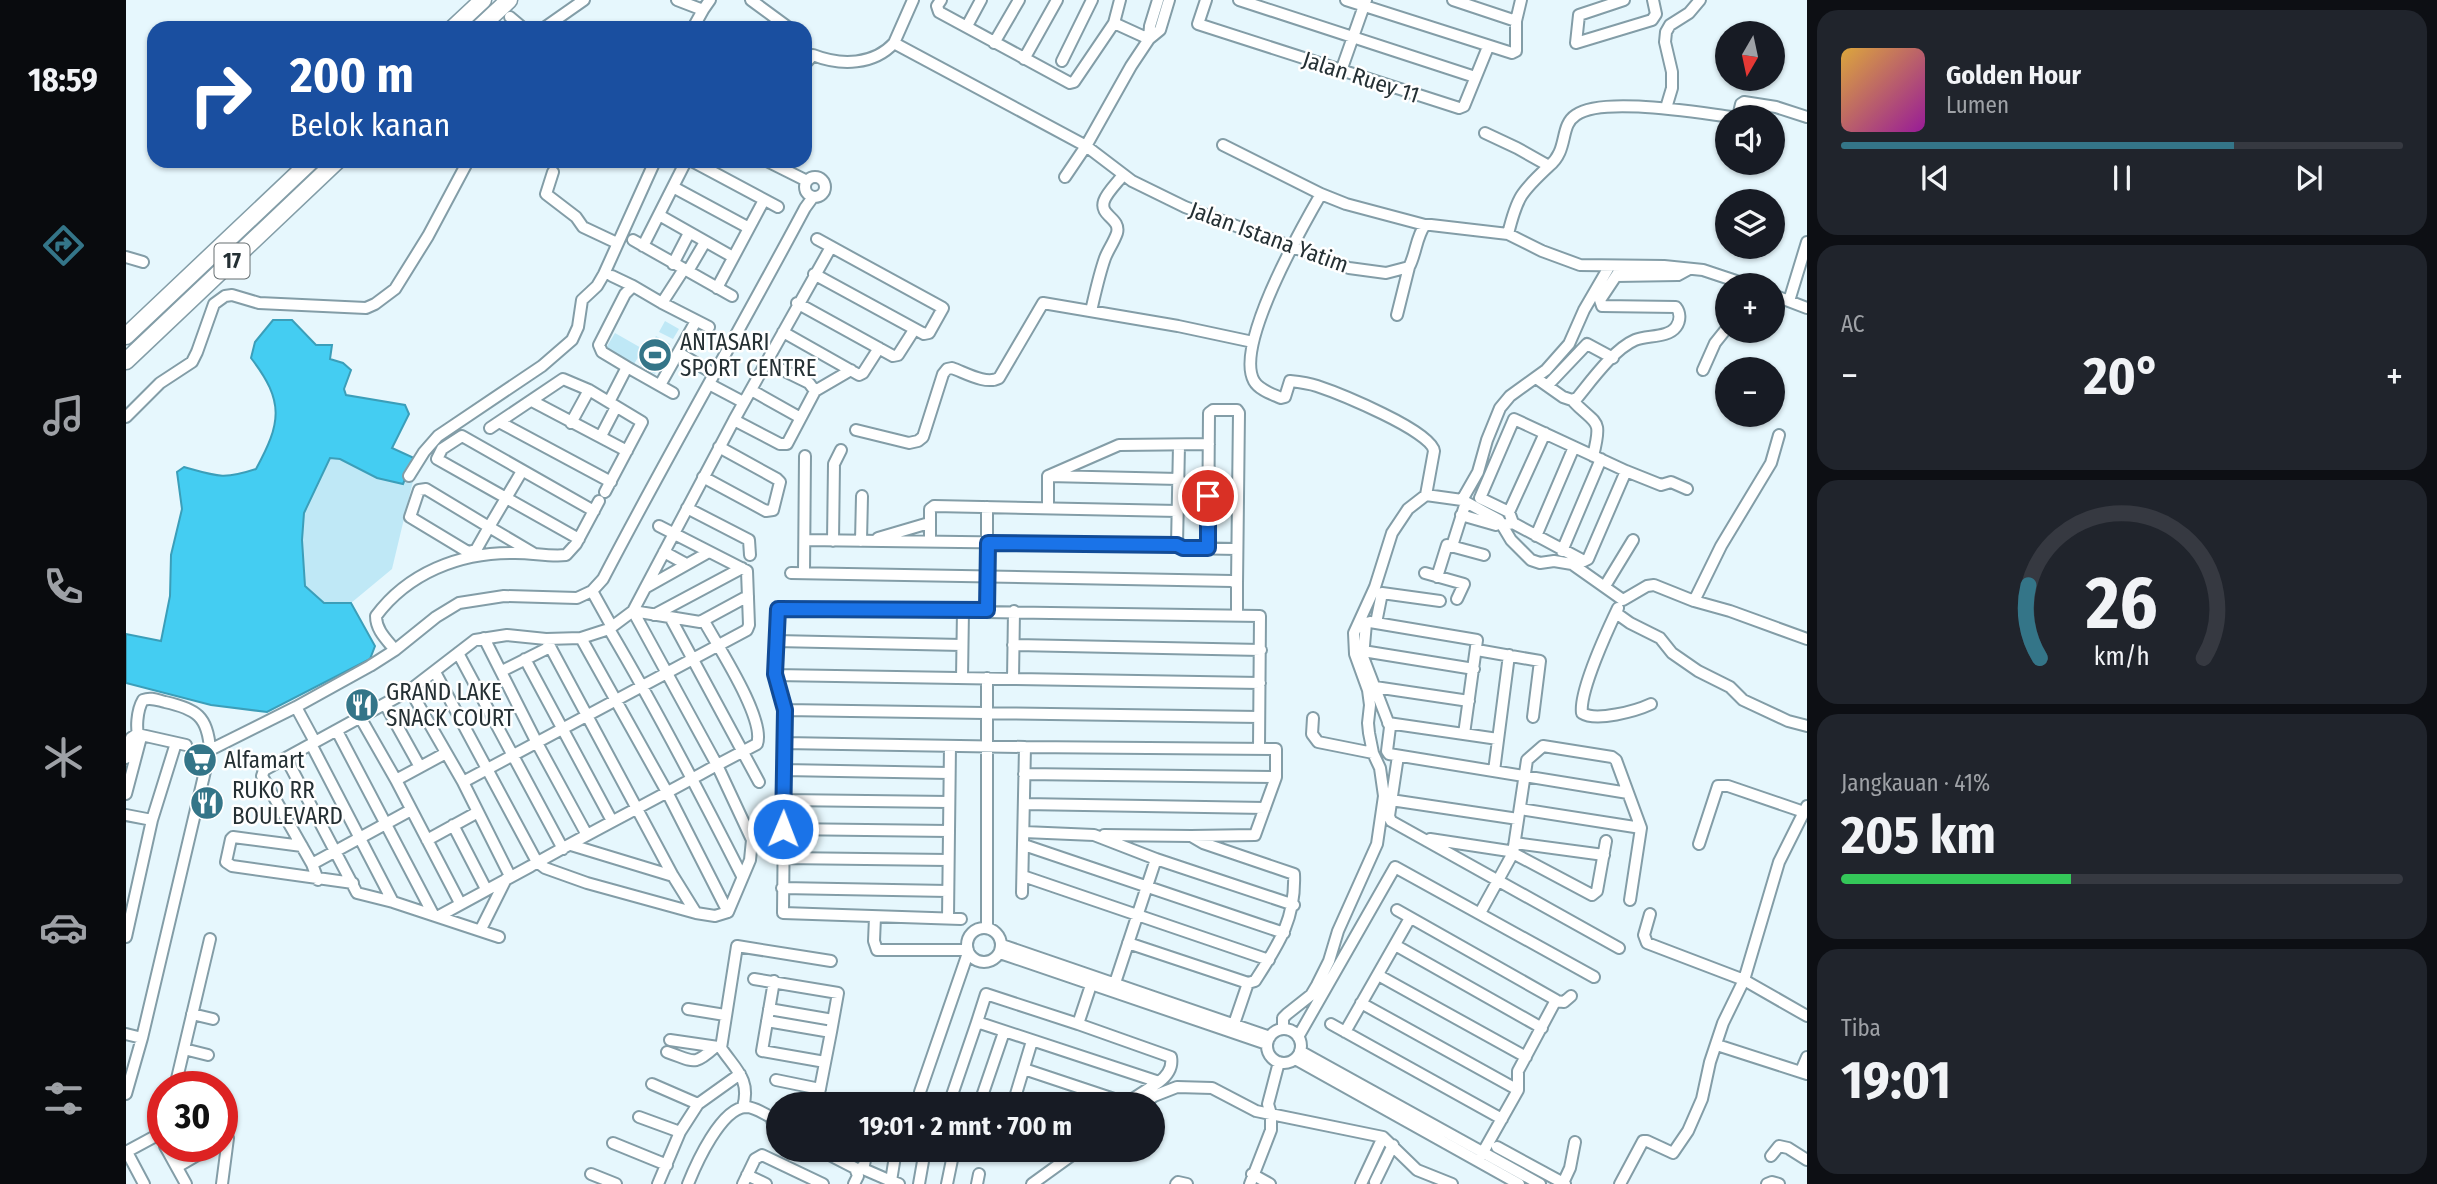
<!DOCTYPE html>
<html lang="id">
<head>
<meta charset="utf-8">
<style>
  body { margin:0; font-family:"Fira Sans Condensed",sans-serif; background:#20242c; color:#f1f3f6; height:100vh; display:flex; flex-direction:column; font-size:26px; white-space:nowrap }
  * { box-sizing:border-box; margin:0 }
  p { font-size:23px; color:#9ea1a6 }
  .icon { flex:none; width:38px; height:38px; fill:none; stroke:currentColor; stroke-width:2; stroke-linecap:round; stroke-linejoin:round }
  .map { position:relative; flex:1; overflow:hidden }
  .side { display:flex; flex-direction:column; gap:10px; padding:10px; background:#0d0f14; width:630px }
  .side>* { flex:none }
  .guide { position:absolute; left:21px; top:21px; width:665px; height:147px; border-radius:21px; box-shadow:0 2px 5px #0004; background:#1a4fa0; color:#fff; overflow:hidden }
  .needle { width:46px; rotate:189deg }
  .buttons { position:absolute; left:1589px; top:21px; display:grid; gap:14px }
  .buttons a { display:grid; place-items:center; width:70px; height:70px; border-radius:50%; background:#171b24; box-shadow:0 2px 5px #0004; font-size:35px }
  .speed { position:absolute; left:21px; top:1071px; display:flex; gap:14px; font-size:35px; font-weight:700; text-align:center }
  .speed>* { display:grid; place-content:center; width:91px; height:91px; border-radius:50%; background:#171b24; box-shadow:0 2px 5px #0004; line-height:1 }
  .speed .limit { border:10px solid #d22; background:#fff; color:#111 }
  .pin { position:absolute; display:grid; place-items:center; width:60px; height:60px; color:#fff; margin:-30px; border:4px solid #fff; border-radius:50%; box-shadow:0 2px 7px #0007 }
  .me { position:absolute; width:77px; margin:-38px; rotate:1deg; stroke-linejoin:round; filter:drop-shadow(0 0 5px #0008) }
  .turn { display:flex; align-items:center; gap:24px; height:147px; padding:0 28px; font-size:32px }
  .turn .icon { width:91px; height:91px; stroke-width:2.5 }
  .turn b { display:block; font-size:49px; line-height:60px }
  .big { font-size:52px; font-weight:700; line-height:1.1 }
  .side .card { flex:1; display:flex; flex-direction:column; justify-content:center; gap:10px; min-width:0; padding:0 24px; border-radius:21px; background:#20242c }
  .side .dial { align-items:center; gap:0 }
  .dial svg { height:182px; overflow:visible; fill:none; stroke:#363941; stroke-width:7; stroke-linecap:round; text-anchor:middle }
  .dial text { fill:#f1f3f6; stroke:none }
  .song { display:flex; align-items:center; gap:21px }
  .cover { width:84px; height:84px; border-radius:10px; background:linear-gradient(135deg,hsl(40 70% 55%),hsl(300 70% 35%)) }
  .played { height:7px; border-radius:4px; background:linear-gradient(90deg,#347588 70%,#363941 70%) }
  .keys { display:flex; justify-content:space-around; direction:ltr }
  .heat { display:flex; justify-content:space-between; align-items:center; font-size:38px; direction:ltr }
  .charge { height:10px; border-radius:5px; background:linear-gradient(90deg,#34c759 41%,#363941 0) }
  .trip { position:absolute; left:640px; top:1092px; width:399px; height:70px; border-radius:35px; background:#171b24; box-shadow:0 2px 5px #0004; font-weight:700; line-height:70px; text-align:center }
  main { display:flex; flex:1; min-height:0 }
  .dock { display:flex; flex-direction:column; width:126px; justify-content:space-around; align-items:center; background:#090b0e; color:#9ea1a6 }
  .dock .icon { width:49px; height:49px }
  .dock .on { color:#347588 }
  .dock b { font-size:32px; color:#f1f3f6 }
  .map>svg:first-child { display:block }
  .green { fill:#bfe8f6 }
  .water { fill:#44cdf2; stroke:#3b9eb9; stroke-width:2 }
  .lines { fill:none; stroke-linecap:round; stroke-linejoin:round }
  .minor-casing { stroke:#839da7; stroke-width:14 }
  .highway-casing { stroke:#839da7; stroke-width:19 }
  .minor { stroke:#fff; stroke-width:10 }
  .highway { stroke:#fff; stroke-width:16 }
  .route-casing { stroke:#114b97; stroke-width:18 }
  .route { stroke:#1a73e8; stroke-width:12 }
  .labels { text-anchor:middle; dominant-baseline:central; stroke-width:5; stroke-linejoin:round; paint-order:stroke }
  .shield { fill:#fff; stroke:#666e71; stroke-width:2 }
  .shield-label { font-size:21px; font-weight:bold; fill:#253034 }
  .street-label { font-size:23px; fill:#253034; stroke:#fff }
  .poi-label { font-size:23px; fill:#253034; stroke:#fff; text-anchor:start }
</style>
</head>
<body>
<main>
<nav class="dock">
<b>18:59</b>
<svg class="icon on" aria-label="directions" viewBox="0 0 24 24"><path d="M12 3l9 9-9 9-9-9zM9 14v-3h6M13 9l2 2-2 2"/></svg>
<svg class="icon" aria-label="music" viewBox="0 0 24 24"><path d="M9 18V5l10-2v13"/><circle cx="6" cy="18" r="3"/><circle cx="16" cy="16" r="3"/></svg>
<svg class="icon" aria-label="phone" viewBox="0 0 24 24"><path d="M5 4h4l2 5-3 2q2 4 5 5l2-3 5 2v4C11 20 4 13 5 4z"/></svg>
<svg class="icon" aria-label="climate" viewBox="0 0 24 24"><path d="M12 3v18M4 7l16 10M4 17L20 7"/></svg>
<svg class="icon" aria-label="car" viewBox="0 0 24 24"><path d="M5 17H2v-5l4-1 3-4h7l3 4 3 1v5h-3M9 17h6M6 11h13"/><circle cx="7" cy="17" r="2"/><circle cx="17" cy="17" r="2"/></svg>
<svg class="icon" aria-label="filters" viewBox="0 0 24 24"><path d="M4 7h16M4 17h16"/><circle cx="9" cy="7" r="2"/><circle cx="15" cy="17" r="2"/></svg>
</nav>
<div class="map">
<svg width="1681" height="1184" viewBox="0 0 1681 1184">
  <rect width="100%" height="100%" fill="#e6f7fd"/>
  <!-- green -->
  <path class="green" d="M539 321 553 329 547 339 533 332Z
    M489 333 517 349 508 364 480 348Z
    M530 336 544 344 529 374 514 366Z
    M204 458C233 462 256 490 287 481L266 569 225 603H198L179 586 176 540 178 512Z"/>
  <!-- water -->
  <path class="water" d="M147 320H166L190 345H206L204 359 217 363 225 370 218 389 220 395 279 405 283 414 266 448 288 458 277 484 251 478 214 459 204 458 178 513 176 540 179 586 198 603H225L249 646 244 659 141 712 85 705 0 683V634L35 641 44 596 45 555 56 509 51 472 58 467C90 476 97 480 130 469 155 423 159 402 125 358L129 342Z"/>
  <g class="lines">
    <!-- minor casing -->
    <g class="minor-casing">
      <path id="minor" d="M551 0 577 10 584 0
        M625 0 663 28
        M815 0 811 6 813 12 944 83 948 82 988 23 994 0
        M1080 0 1072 24 1333 108 1338 106 1362 47
        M1113 0 1349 77
        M1220 0 1386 53 1390 51V21L1395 0
        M1327 0 1390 21
        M1498 0 1453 15 1450 43 1526 20 1530 14 1527 0
        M384 17 397 28
        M988 23 1023 39
        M841 26 855 0
        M418 28 458 0
        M567 28 577 10
        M1023 39 1024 26 1032 0
        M768 43 787 0
        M868 43 893 0
        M898 59 931 0
        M936 61 966 0
        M679 64 687 55C715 66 748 65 768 43L960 146 1006 181 1059 207 1223 268 1260 273 1283 267C1290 254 1290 237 1299 225H1305L1382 234 1416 251 1454 265 1538 266 1577 270 1622 285
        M1215 71 1240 0
        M1540 108 1546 88V72L1539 42 1540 32 1544 25 1563 13 1574 0
        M1612 117 1615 104 1618 102 1650 107 1681 117
        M1359 133 1391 148 1423 166C1395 192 1391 197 1382 234
        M1097 145 1195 194 1220 204 1299 225
        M566 161 652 207
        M641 161 681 181
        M1423 166C1443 150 1433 126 1450 115 1476 96 1573 113 1606 117
        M427 172 420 194 450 217 457 227 491 243
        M679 187a10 10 0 1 1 20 0a10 10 0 1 1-20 0Z
        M939 177 960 146 1005 66 1023 39 1034 30 1043 0
        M547 187 623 228
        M1195 194C1176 227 1108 346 1128 381 1133 390 1146 394 1155 398L1159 397 1164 381C1173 382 1182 383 1191 386 1212 393 1306 431 1308 451L1300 495
        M533 215 607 257
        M507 240 606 296
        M517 246 560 161
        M0 257 17 262
        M547 264 563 233
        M558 269 536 303 583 327
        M562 271 579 242
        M688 274 798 334 803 333 817 308 691 239
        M486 276 507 286
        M1490 276 1552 275 1563 269
        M591 288 638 200
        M1647 295 1681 308
        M1663 301 1681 242
        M671 303 767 356 772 355 788 330
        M965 311C969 294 973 275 979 258 982 250 988 242 991 233 995 218 973 216 978 201 981 192 992 182 997 175
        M1271 315 1283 267
        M657 332 733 375 737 373 753 348
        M553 353 588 374
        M501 367 476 352 473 345 499 294 507 286 536 303
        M1577 370 1589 343 1601 328
        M1410 378 1437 397 1446 400 1451 398C1465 381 1488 349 1509 340 1521 335 1542 338 1550 327 1555 320 1554 312 1550 307L1476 306 1474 300 1496 267
        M583 384 617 402
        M534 385 570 321
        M1422 385 1461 344 1487 358
        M625 390 673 417
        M689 391 725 370
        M1446 400C1470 426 1477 416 1467 456
        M406 401 501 451
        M483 402 501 367 547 393
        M0 417 34 383 66 362 71 352 88 304 99 296 106 295 133 303 240 308 249 304 269 289 302 236 342 161
        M608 420 654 444H661L689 391 683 383 640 362
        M375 423 485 482
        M445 423 463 390
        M364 428 437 379 463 390 516 422 479 492
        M730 430 783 443 792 441 797 437 817 374 821 369 826 368C840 373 860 385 873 378L917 303 1052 326 1127 342
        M475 436 490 407
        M1053 445 1051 545 1057 548 1111 549
        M396 471 363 527 407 553
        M1500 471 1535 485 1545 482 1561 489
        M283 476 298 452 312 436 416 366 446 340 452 327 456 300 471 286 478 274 529 161
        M922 476 993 445 1083 444
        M577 477 640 511 647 510 654 482 651 479 593 447
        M1336 500 1352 472 1361 440 1374 408 1384 396 1420 370 1443 344 1458 310 1483 267
        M861 507V610
        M922 507V476L1053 479
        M561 508 623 540 624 555
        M1383 512 1419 433
        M1335 515 1370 525
        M1377 525 1387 523 1458 561 1462 559 1500 471 1388 419 1354 498 1383 512 1387 523
        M1410 536 1448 447
        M752 538 803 523
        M453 539 311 459 316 449 336 436 468 511
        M679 540 1051 545
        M707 541 708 464 715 450
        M735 541 736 496
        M804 542V509L808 506 1052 511
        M1326 546 1340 502
        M1082 548 1083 413 1087 410H1111L1113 413 1111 584
        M1436 551 1475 459
        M342 552 350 550 363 527 300 489 293 490 284 517 342 552 343 557
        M538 552 560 564
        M665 573 1106 581 1111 584V614
        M678 573 679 456
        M1299 573 1338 584 1331 599
        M1311 577 1321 545 1358 555
        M1479 586 1507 540
        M519 588 583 552
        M466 591 486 627
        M1568 601 1595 546 1645 463 1653 435
        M1492 608C1482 629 1453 692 1456 713 1470 722 1510 711 1525 704
        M1490 613 1504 623 1534 638 1546 653 1572 671 1604 687 1617 700 1662 721 1681 726
        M528 615 616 568
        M544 617 633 782
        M578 621C591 645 640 719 631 744L591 765 507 611 608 420 705 247
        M1250 623 1256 593 1314 601
        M483 629C531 710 574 793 616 876
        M358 638 411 743 461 835
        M455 638 541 792 602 912
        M420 639 547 876 570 913
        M650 641 836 645
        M887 645 1135 650
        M269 650C260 639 250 630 250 616 282 573 333 553 385 553 404 552 422 557 440 555L450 544 473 501
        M1351 650 1414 661 1407 717
        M1237 651 1348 669
        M332 653 437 849
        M399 659 486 821
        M376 671 424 647
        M309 672 411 862 419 868 461 883 570 913 589 916 602 912 624 860 626 840 591 765C529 800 466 831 405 866L313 916
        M649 675 1134 683
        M836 678 837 610
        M861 678V928
        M887 679 888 611
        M1249 687 1343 701
        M284 690 337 782 384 876
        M259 704 294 767
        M170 707 189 742
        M659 710 1133 717
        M234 717 270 780 334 903
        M1187 718 1186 734 1192 742 1247 753
        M1262 723 1372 739
        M211 731 307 914
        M11 734 60 745
        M1338 734 1351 640 1244 622 1240 623 1237 657 1264 727 1261 751 1263 754 1502 793
        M658 743 899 747 1150 749V777L1129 835 1065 836 1077 843 1168 874C1170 919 1152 945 1129 981L1122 983 1108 1024
        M185 744 267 902
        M84 750 170 707 244 666 269 650 310 617 333 603 378 596 451 598 466 591 477 579C542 454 613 332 679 208L687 197
        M1272 756 1263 816 1265 821 1493 948
        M0 758 5 738 11 734
        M160 758 231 893 267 902 373 937
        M658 770 823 773
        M1368 771 1383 655
        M898 774 1150 777
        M270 780 320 753
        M337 782 621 630 623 625 621 571 533 526
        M0 794 14 741C9 730 11 710 17 700 25 697 31 700 39 702 70 709 82 716 84 750L16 1038 0 1094
        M658 800 823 802
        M1265 800 1392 819
        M898 804 1139 808
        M1394 809 1515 828
        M0 815 26 820
        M327 825 360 889
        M657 829 823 831
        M898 832 968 835 1030 859 987 989
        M978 835 1065 836
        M1304 839 1383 851 1466 895 1471 891 1480 841
        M301 840 352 812
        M1389 843 1478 855
        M1573 844 1592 786H1602L1678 812
        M445 845 547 876
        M898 845 1158 933
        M176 846 107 837 105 839 100 862 106 866 227 883
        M657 858 822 860
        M1030 859 1168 905
        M186 864 285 810
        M897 876 1143 960
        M192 880 186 864 136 776 138 770 284 690 349 640 381 635 420 639 455 638 483 629 507 611 574 622 622 596
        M656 888 822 891
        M896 893 899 747
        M1271 910 1430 1000 1392 1071V1090L1352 1161
        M1354 913 1387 853 1401 760 1417 746 1486 757 1490 760 1515 828 1504 900
        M1524 914 1518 935 1521 943 1618 980 1681 1016
        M749 917 748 941 751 950H842
        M822 918 824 746
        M835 919 657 913 659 710 649 675 652 609 1134 616 1133 747
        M841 945a17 17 0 1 1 34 0a17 17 0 1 1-34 0Z
        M355 929 380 879
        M0 937 26 820 50 743
        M1002 943 1122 983
        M876 945 1144 1037
        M1269 945 1416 1028
        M874 953 1141 1044
        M1252 975 1400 1057
        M628 979 712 993 705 1032
        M648 981 636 1051 699 1062
        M1429 1001 1438 1002 1445 996
        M1235 1003 1392 1090
        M562 1009 599 1015
        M643 1009 707 1020
        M66 1014 87 1019
        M641 1021 705 1032 691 1104
        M952 1024 1045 1057C1047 1068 1041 1076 1033 1082L851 1022 860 994 952 1024 965 985
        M1205 1024 1376 1119
        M1157 1029V1018L1161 1014 1185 995 1191 985 1203 961 1212 931 1251 844 1258 796 1254 768 1247 753 1243 733 1242 723 1244 705 1242 690 1229 654 1228 633 1249 587 1266 533 1282 509 1300 495 1336 500 1373 520 1385 540 1405 560 1414 563 1428 561 1446 564 1497 600 1521 586 1528 585 1568 601 1604 611 1681 639
        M1141 1046a17 17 0 1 1 34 0a17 17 0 1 1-34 0Z
        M1219 1032 1284 918
        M0 1034 16 1038
        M1172 1037 1269 867 1468 977
        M544 1040 592 1047
        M1591 1045 1681 1074
        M58 1049 82 1055
        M1174 1051 1414 1184
        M541 1052C568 1061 567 1067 589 1047
        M1169 1059 1393 1184
        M898 1069 1000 1103
        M1675 1071 1681 1057
        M650 1080 694 1089
        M526 1084 572 1104
        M49 1087 84 939
        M794 1092 842 953
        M890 1097 910 1104
        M825 1098 851 1022
        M854 1102 878 1032
        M887 1104 906 1041
        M999 1104 1033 1082
        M1017 1104 1028 1096 1051 1087 1086 1088 1130 1111 1257 1137 1291 1170 1326 1184
        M617 1107C625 1079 609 1069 595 1048L611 946 705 961
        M513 1117 554 1132
        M96 1124 102 1138 96 1184
        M487 1143 541 1165
        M39 1146 60 1184
        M1371 1147 1439 1184
        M694 1150 729 1168 732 1176 728 1184
        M770 1150 765 1181 773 1184
        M916 1150 924 1154 930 1150
        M0 1152 37 1132
        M1 1152 18 1184
        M1645 1156 1653 1146 1662 1148 1681 1160
        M51 1167 87 1146
        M735 1168 765 1181
        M732 1171 738 1165 741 1150
        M465 1174 490 1184
        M1126 1174 1144 1184
        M621 1175 640 1184
        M1249 1182 1267 1145
        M1437 1183 1444 1168 1449 1142
        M532 1184 554 1132 572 1104 614 1074
        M562 1184C570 1164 595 1108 620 1107 629 1107 638 1114 645 1117L648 1127 653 1130
        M617 1184 629 1159 636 1155 697 1184
        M793 1184 799 1150
        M821 1184 828 1150
        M851 1184 853 1174
        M906 1184 953 1150
        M1050 1184 1052 1182 1061 1184
        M1124 1184 1145 1130V1114L1142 1104 1153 1062
        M1235 1184 1257 1137
        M1494 1184 1517 1141H1521L1547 1153 1562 1131 1576 1099 1584 1062 1597 1023 1618 980 1653 862 1681 806
        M1641 1184 1646 1182 1653 1184"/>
    </g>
    <!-- highway casing -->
    <g class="highway-casing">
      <path id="highway" d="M327 28 357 0
        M353 28 383 0
        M0 336 185 161
        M0 361 211 161"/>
    </g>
    <!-- minor -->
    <use href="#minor" class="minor"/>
    <!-- highway -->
    <use href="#highway" class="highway"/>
  </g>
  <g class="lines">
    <!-- route casing -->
    <g class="route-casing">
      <path id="route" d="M657 829 659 710 649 674 652 609 861 610 862 543 1051 545 1057 548H1082V496"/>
    </g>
    <!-- route -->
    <use href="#route" class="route"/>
  </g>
  <!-- icons -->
  <defs>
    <g id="stadium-disc" transform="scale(1.75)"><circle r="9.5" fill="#347588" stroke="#fff"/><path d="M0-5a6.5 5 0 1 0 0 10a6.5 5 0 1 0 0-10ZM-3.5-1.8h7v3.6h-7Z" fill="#fff"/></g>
    <g id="restaurant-disc" transform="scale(1.75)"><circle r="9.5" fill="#347588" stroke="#fff"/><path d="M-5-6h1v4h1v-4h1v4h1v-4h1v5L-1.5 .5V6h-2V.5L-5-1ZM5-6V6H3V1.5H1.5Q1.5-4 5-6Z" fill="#fff"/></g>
    <g id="supermarket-disc" transform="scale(1.75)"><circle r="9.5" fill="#347588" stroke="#fff"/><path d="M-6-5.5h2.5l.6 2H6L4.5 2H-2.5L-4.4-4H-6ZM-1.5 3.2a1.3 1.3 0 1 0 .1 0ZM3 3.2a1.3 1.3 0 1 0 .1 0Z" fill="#fff"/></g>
  </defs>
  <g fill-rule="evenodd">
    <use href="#stadium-disc" x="529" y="355"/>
    <use href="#restaurant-disc" x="236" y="705"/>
    <use href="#supermarket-disc" x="74" y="760"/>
    <use href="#restaurant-disc" x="81" y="803"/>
  </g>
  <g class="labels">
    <!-- shield labels -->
    <rect class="shield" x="88.5" y="243.5" width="35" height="35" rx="5"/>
    <g class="shield-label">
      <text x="106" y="261">17</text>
    </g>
    <!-- street labels -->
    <g class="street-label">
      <text transform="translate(1235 77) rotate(18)">Jalan Ruey 11</text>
      <text transform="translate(1143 237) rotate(20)">Jalan Istana Yatim</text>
    </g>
    <!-- poi labels -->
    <g class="poi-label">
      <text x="554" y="342">ANTASARI<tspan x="554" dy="26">SPORT CENTRE</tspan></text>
      <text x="260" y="692">GRAND LAKE<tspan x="260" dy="26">SNACK COURT</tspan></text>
      <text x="98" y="760">Alfamart</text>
      <text x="106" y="790">RUKO RR<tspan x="106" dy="26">BOULEVARD</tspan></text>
    </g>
  </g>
</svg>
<div class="buttons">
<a><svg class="needle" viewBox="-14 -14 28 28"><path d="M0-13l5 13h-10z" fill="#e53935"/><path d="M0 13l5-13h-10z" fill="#9ea1a6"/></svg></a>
<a><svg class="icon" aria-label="sound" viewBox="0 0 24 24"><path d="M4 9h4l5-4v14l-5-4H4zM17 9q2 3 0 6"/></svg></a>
<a><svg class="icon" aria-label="layers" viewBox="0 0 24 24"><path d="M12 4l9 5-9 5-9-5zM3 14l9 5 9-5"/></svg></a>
<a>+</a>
<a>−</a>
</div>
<div class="speed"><div class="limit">30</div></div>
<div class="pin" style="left:1082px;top:496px;background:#d93025"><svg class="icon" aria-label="arrive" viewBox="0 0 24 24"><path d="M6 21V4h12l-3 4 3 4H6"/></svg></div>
<svg class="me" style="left:657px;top:829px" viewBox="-20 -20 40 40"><circle r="17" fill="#1a73e8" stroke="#fff" stroke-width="3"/><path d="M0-11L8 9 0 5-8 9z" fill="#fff"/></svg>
<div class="trip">19:01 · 2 mnt · 700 m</div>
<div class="guide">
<div class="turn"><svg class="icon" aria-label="right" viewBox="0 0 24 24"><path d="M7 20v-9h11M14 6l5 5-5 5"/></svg><div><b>200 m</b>Belok kanan</div></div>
</div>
</div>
<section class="side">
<div class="card">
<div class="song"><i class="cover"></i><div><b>Golden Hour</b><p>Lumen</p></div></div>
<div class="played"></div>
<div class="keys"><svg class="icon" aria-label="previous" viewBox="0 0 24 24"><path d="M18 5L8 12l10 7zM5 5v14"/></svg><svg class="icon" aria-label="pause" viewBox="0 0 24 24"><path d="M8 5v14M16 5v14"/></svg><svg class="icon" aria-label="next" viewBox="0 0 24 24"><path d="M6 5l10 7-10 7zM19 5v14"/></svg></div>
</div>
<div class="card"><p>AC</p>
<div class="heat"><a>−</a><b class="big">20°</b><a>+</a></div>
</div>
<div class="card dial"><svg viewBox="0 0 100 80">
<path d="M14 69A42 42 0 1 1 86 69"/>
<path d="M14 69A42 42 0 0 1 9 37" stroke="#347588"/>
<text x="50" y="56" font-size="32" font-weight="700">26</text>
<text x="50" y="72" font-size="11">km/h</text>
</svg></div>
<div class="card"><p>Jangkauan · 41%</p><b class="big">205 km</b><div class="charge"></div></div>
<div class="card"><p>Tiba</p><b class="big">19:01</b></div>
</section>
</main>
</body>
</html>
